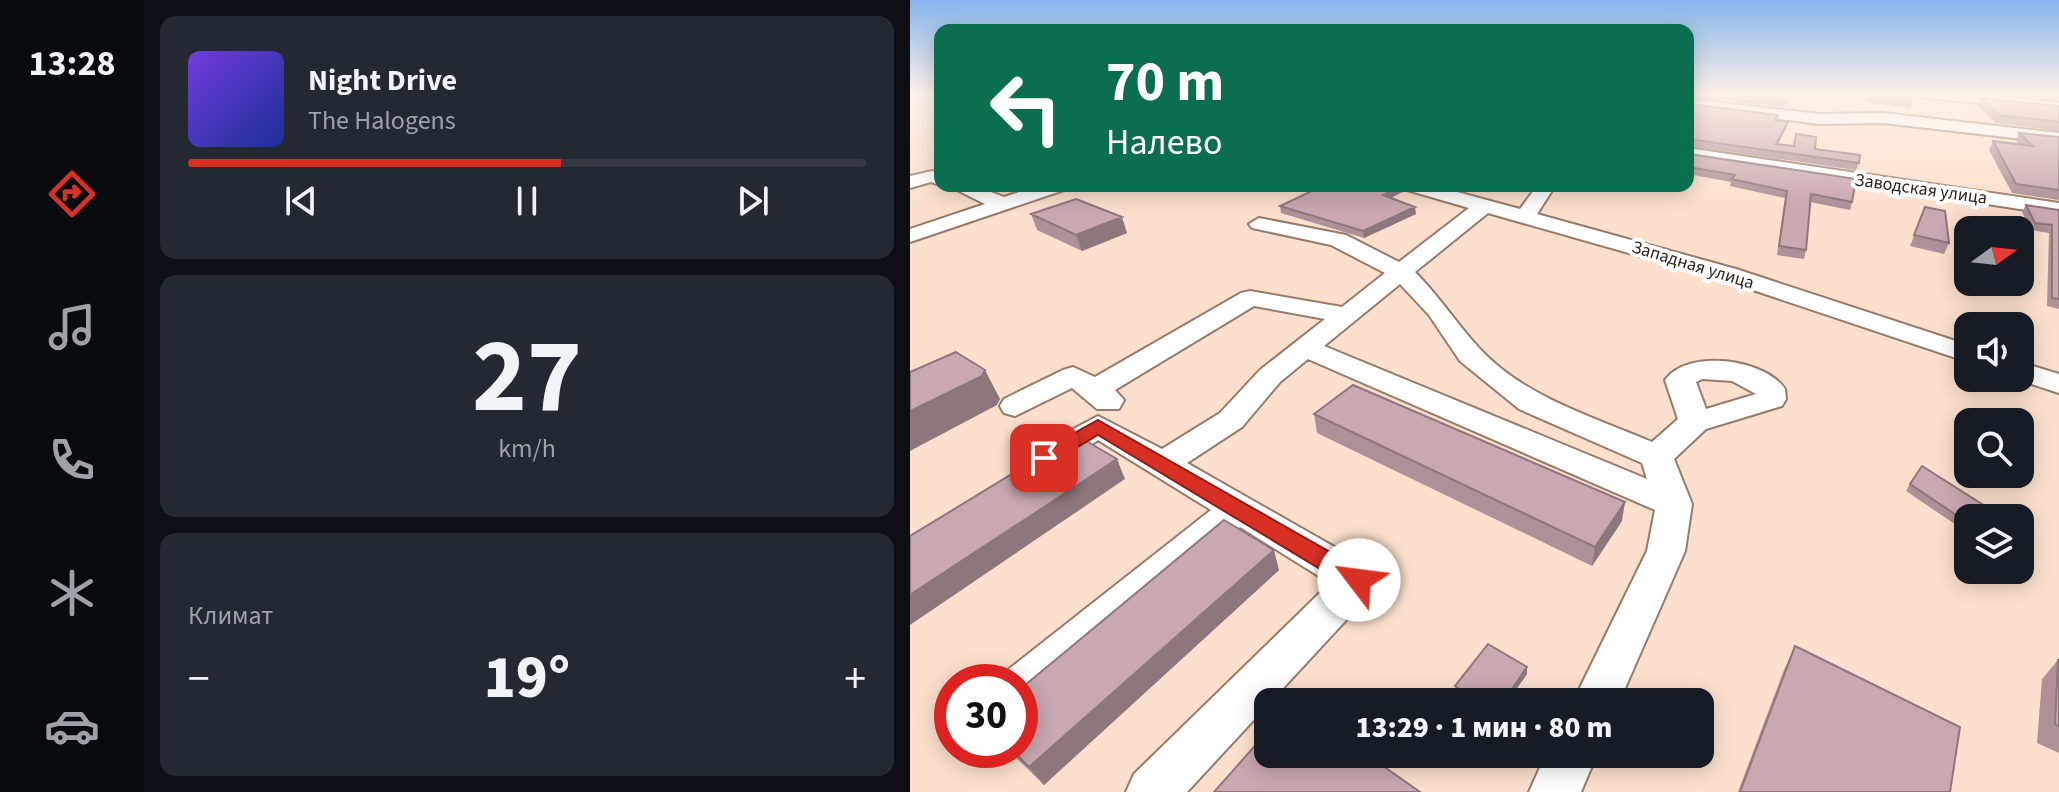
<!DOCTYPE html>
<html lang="ru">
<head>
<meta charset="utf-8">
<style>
  body { margin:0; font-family:"Source Sans 3",sans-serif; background:#242831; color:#f1f3f6; height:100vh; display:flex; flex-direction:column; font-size:30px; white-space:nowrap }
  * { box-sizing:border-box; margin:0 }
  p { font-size:26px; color:#9ea1a6 }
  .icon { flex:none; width:44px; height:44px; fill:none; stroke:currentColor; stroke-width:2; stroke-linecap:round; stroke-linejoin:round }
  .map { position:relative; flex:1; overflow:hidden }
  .drawer { display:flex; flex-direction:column; gap:16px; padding:16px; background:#0d0f14; width:766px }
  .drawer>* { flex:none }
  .top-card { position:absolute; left:24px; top:24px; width:760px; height:168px; border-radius:16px; box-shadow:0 4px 20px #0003; background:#0b6e4f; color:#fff; overflow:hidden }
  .needle { width:52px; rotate:75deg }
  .tools { position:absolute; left:1044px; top:216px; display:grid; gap:16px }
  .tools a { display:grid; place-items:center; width:80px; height:80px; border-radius:16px; background:#171b24; box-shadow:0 4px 20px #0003; font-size:40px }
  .speed { position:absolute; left:24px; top:664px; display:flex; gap:16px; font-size:40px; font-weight:700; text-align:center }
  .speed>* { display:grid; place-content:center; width:104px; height:104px; border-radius:50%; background:#171b24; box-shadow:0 4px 20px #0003; line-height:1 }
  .speed .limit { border:12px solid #d22; background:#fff; color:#111 }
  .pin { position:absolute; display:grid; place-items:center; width:68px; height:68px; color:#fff; margin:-34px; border-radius:16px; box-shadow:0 4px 12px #0006 }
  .me { position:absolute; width:88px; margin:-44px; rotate:300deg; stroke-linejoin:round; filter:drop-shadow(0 0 6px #0008) }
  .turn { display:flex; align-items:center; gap:28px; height:168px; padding:0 40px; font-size:36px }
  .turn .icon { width:104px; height:104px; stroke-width:2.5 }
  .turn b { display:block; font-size:56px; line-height:68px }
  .big { font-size:60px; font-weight:800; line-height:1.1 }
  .drawer .card { flex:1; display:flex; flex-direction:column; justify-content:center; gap:12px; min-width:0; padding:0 28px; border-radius:16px; background:#242831 }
  .drawer .dial { align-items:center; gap:0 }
  .dial b { font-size:104px; line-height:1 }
  .song { display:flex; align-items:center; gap:24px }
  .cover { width:96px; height:96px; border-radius:12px; background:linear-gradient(135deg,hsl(260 70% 55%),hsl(230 70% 35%)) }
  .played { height:8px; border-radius:4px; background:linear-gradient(90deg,#d93025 55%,#363941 55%) }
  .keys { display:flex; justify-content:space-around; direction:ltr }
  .heat { display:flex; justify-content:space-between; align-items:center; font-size:44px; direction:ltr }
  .trip { position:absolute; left:344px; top:688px; width:460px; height:80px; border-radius:16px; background:#171b24; box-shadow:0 4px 20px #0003; font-weight:800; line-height:80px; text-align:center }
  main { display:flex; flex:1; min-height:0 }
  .tab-bar { display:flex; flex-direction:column; width:144px; justify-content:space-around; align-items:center; background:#090b0e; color:#9ea1a6 }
  .tab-bar .icon { width:56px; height:56px }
  .tab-bar .active { color:#d93025 }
  .tab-bar b { font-size:36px; color:#f1f3f6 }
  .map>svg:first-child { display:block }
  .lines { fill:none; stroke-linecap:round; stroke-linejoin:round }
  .minor-casing { stroke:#957c6a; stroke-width:4 }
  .minor { fill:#fff; fill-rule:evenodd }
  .wall { fill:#ad9098 }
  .shaded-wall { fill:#8d767c }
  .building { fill:#c9a8b1; stroke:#8d767c; stroke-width:2 }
  .route { fill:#d93025; stroke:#8d1f18; stroke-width:2 }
  .labels { text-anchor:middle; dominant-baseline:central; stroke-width:8; stroke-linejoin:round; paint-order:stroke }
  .far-street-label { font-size:18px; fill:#2f251e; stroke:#fff }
</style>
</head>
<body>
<main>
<nav class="tab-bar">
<b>13:28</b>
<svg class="icon active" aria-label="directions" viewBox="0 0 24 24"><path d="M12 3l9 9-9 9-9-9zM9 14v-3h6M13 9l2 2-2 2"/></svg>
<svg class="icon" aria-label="music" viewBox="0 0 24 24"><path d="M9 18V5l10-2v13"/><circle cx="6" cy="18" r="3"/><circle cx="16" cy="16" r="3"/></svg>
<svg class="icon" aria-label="phone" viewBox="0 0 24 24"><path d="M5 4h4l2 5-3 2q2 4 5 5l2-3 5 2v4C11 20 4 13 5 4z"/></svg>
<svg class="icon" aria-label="climate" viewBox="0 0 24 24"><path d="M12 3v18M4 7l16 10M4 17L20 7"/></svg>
<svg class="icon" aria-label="car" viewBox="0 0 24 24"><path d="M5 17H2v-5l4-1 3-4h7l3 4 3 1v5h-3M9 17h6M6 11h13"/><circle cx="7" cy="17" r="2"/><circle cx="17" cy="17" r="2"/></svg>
</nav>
<section class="drawer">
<div class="card">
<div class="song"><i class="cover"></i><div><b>Night Drive</b><p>The Halogens</p></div></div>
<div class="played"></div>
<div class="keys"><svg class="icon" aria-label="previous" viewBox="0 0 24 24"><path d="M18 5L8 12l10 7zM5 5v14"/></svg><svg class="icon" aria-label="pause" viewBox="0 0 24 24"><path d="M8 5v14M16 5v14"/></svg><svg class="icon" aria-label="next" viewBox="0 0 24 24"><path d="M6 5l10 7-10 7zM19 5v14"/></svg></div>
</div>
<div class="card dial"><b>27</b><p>km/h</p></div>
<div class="card"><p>Климат</p>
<div class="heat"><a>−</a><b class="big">19°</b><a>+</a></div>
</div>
</section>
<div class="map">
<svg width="1149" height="792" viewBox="0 0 1149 792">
  <rect width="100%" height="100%" fill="#fce0cd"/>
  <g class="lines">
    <!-- minor casing -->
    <g class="minor-casing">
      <path id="minor" d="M1002 93H1056L1149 103V111L1009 97Z
        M778 99 909 114 973 113 1149 133V143L973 123 909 124 778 107Z
        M778 148 1149 203V215L778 158Z
        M22 171 30 173V185L21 182 0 188V176Z
        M39 186H65L94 197 128 186H156L154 190 0 242V229L75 204Z
        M495 186H525L610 209 627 186H645L627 214 826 269 1058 345V362L810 279 578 213 505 272C529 296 546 323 569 348 614 397 683 417 742 442L768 419 755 380C778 348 855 359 875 389L876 399 872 406 796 429 764 459 782 504 775 551 709 702H663L737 551 745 510 398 359 370 382 332 427 277 463 463 569 469 580 463 591 277 792H216L224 774 420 583 330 527 126 703 110 709V682H90L94 673 301 510 188 440C168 453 147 474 122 467L117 459 122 451 188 416 252 449 310 413 350 370 415 319 344 306 205 390 214 400 209 409H187L162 388 105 416 94 413 90 406 94 399 153 370 163 367 185 377 331 293 340 291 432 307 475 273 421 245 342 228 339 224 349 218 436 235 489 262 559 208 497 190ZM490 284 519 315 550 361 609 409 732 463 737 479 414 346ZM792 379 822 381 846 394 796 409 786 382Z
        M1110 362 1149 374V393L1103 378H1110Z
        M636 754H687L671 792H619Z"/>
    </g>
    <!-- minor -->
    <use href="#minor" class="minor"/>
  </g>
  <!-- wall -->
  <path class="wall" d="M778 93H884L875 107 778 96Z
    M959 93 1003 100 1000 108 956 102Z
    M1082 93H1149V101Z
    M1071 98 1149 106V131L1086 123 1068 106Z
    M778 101 779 104 868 115 867 120 878 122 876 128 868 144 883 146 886 134 905 149 949 163 946 170 778 146Z
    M1109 133 1149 137V200L1102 193 1079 150 1083 141 1109 144 1106 141Z
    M778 146 779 154 942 202 940 210 900 202 896 250 894 259 867 255 875 198 820 186 821 182 778 174Z
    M673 186H703L699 192 673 189Z
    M399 187 494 191 481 198 506 214 454 238 371 213 370 206 399 192Z
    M1116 205 1149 210V309L1137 306 1139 233 1121 230 1112 212Z
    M1015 207 1039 243 1034 254 1000 246Z
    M121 214 217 233 172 251 127 230Z
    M404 414 712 521 682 566 407 433Z
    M1000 484 1058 518V533L996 491Z
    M369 570 134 785 98 750H110Z
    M885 646 1040 792H828L874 670Z
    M1148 660H1149V753L1127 743 1132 679Z
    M617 674 597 702H559L545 693V686Z"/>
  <!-- shaded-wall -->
  <path class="shaded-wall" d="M878 122 876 128 864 151 866 144Z
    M490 186H494V191L473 202V195Z
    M505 207 506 214 454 238 453 231Z
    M212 217 217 233 172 251 166 235Z
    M75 370 90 399 87 405 0 451V411Z
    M207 459 215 479 0 625V595Z
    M715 502 712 521 682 566 685 547Z
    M364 550 369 570 134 785 119 767Z
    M617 667V674L597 702H593Z"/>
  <!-- building -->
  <path class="building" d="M810 93H882L877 101Z
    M959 93H1002L1003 100 959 94Z
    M1071 98 1149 106V122L1089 115Z
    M778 101 779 104 868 115 865 120 878 122 866 144 884 146 886 134 906 137 905 149 950 155 949 163 778 139Z
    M1109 133 1149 137V190L1106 184 1083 141 1123 146Z
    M778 146 779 154 946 179 942 202 901 194 896 250 869 246 877 191 821 179 825 175 778 167Z
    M400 186H490L473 195 505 207 453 231 370 206 406 189 399 187Z
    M166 199 212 217 166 235 121 214Z
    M1116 205 1149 210V299L1142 298V225L1125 223Z
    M1015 207 1035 211 1039 243 1004 235Z
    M46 352 75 370 72 376 0 411V372Z
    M443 385 715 502 685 547 404 414Z
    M166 435 207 459 0 595V536Z
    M1012 466 1094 518H1058V523L1000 484Z
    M314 520 364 550 119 767 102 750H110V688L114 686Z
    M578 644 617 667 593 702H570L545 686Z
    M885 646 1050 727 1040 792H830Z
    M1148 660H1149V726L1145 724Z
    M358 731V754H456L510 792H304Z"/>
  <!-- sky -->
  <linearGradient id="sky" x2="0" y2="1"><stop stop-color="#86b5ec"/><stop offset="0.46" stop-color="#fef1e8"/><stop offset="1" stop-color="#fef1e8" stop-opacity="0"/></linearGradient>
  <rect width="1149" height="204" fill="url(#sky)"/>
  <!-- route -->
  <path class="route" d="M188 420 457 573 461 580 457 587 449 590 440 587 188 435 141 463H127L124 458 127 454Z"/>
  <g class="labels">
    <!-- far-street labels -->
    <g class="far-street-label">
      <text transform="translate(1011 189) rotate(8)">Заводская улица</text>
      <text transform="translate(783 265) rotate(17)">Западная улица</text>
    </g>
  </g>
</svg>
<div class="tools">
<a><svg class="needle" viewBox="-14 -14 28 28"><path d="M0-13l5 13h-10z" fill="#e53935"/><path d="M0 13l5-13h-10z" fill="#9ea1a6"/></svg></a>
<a><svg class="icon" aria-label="sound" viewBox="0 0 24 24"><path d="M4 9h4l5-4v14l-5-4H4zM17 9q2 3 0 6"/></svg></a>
<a><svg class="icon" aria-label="search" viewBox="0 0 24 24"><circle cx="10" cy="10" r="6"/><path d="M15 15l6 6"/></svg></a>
<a><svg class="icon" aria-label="layers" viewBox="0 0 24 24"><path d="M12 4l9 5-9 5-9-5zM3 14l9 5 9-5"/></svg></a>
</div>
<div class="speed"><div class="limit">30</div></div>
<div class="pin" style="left:134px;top:458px;background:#d93025"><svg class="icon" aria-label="arrive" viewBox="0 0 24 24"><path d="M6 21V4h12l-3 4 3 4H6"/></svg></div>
<svg class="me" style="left:449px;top:580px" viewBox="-20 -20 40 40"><circle r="19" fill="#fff"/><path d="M0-13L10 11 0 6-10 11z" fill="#d93025"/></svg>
<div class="trip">13:29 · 1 мин · 80 m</div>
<div class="top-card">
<div class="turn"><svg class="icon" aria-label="left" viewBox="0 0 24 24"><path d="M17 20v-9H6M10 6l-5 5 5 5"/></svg><div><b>70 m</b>Налево</div></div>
</div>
</div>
</main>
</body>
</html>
